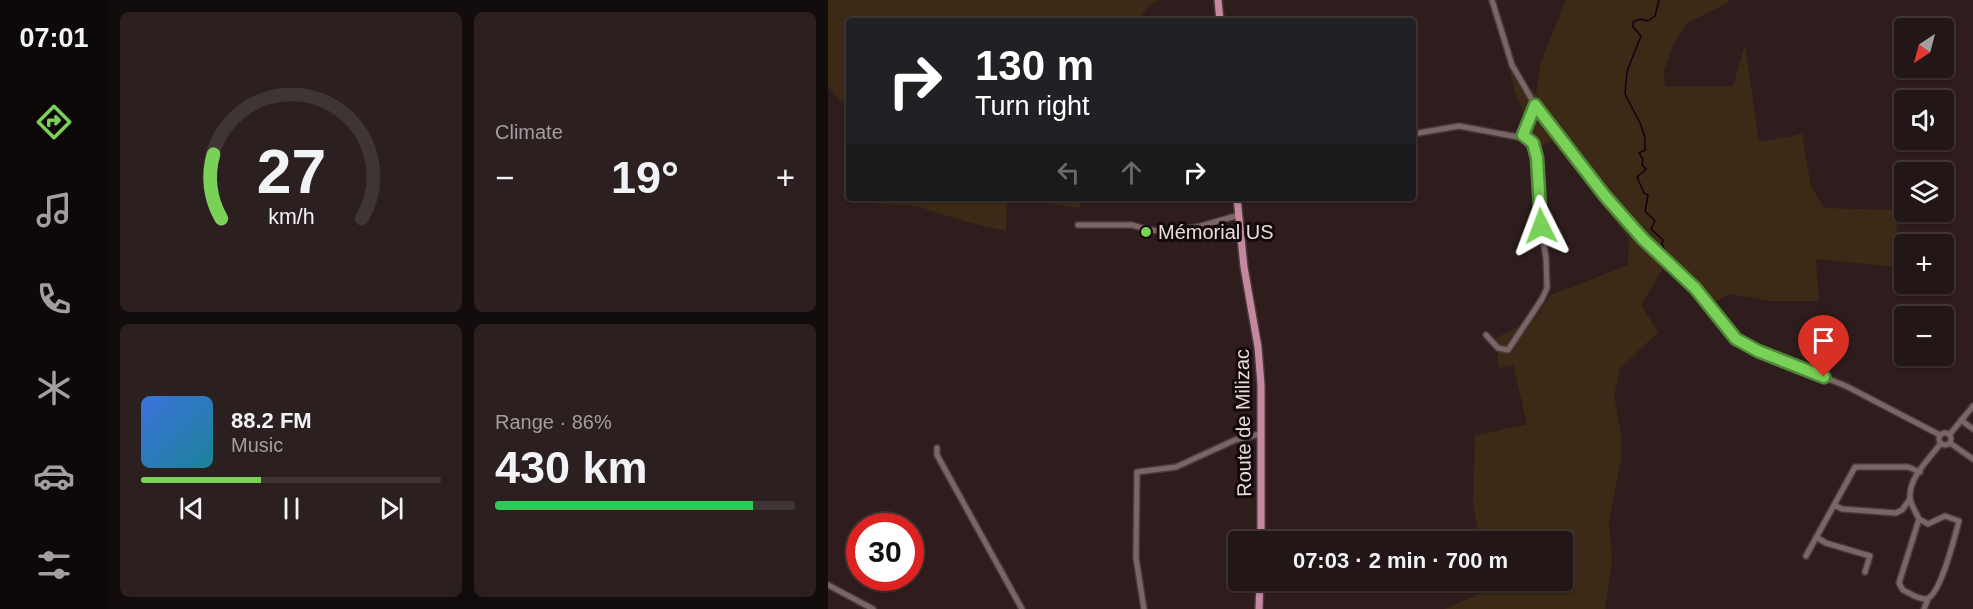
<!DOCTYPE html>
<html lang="en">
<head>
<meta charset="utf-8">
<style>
  body { margin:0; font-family:Arial,sans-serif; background:#2b1f1f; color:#f1f3f6; height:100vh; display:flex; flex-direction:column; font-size:22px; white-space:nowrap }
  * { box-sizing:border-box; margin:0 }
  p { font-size:20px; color:#a39fa1 }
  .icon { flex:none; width:33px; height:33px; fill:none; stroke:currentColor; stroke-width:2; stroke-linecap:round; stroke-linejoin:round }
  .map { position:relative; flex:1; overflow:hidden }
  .sheet { display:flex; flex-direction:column; gap:12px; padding:12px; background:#130c0c; width:720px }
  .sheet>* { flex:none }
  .guide { position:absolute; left:18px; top:18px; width:570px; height:183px; border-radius:6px; box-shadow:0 2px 4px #0004,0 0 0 2px #403535; background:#202124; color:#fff; overflow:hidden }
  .needle { width:39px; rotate:216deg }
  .tools { position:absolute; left:1066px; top:18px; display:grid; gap:12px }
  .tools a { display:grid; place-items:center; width:60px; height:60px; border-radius:6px; background:#231616; box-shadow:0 2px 4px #0004,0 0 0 2px #403535; font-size:30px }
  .speed { position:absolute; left:18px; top:513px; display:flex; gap:12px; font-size:30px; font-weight:700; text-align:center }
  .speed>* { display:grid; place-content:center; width:78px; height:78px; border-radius:50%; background:#231616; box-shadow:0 2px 4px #0004,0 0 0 2px #403535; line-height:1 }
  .speed .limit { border:9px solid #d22; background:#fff; color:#111 }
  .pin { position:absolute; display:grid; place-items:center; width:51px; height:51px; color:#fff; margin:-62px -26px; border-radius:50% 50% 50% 0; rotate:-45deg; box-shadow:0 0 6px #0007 }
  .pin .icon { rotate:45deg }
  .me { position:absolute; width:66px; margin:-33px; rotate:357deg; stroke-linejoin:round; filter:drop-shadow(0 0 4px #0008) }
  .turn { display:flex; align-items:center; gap:21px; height:126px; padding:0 30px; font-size:27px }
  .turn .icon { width:78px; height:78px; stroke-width:2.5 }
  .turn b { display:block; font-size:42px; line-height:51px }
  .lanes { display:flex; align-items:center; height:57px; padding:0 30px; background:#0003; justify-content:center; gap:30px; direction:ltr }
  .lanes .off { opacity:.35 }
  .big { font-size:45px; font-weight:800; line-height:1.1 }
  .sheet .card { flex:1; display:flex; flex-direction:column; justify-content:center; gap:9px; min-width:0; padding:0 21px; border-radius:9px; background:#2b1f1f }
  .sheet .dial { align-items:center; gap:0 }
  .dial svg { height:156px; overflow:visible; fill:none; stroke:#403535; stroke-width:7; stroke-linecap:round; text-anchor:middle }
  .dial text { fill:#f1f3f6; stroke:none }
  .song { display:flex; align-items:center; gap:18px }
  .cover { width:72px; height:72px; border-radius:9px; background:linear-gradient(135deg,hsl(220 70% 55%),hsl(190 70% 35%)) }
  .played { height:6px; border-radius:3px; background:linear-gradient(90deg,#79d157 40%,#403535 40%) }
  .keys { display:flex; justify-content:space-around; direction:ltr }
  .heat { display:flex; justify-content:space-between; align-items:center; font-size:33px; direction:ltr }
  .charge { height:9px; border-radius:4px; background:linear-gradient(90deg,#34c759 86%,#403535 0) }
  .sheet .tiles { flex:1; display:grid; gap:12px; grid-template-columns:repeat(2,1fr) }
  .trip { position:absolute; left:400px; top:531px; width:345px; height:60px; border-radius:6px; background:#231616; box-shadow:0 2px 4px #0004,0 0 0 2px #403535; font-weight:800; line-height:60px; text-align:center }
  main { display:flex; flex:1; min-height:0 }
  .tab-bar { display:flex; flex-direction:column; width:108px; justify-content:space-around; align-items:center; background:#0e0909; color:#a39fa1 }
  .tab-bar .icon { width:42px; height:42px }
  .tab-bar .current { color:#79d157 }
  .tab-bar b { font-size:27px; color:#f1f3f6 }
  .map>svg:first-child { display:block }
  .green { fill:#3c2916 }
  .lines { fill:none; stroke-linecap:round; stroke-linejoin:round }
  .stream { stroke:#140015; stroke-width:1.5 }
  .minor-casing { stroke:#483a3b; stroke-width:8 }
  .major-casing { stroke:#483a3b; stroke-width:10 }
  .minor { stroke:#7c6566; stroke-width:5 }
  .major { stroke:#c5889e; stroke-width:7 }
  .route-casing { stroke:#4f8839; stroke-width:15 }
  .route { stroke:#79d157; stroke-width:10 }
  .poi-dot { fill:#79d157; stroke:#12090a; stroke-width:2 }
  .labels { text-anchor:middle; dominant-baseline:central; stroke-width:6; stroke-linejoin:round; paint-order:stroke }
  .poi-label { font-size:20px; fill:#e8dbdb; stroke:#12090a; text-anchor:start }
  .street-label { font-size:20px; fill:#e8dbdb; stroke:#12090a }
</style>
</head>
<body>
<main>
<nav class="tab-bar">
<b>07:01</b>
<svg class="icon current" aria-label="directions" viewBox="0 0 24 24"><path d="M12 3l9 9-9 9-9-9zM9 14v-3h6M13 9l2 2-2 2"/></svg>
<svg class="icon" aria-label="music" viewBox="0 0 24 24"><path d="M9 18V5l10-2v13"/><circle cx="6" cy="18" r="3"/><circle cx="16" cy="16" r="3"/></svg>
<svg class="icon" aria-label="phone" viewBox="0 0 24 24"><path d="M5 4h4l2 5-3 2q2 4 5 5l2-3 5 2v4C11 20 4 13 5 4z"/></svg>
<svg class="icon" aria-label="climate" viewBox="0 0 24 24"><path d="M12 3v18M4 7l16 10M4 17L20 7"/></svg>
<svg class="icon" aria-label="car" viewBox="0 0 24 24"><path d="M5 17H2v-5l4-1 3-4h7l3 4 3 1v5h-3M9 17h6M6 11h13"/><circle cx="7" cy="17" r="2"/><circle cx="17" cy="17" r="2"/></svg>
<svg class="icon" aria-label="filters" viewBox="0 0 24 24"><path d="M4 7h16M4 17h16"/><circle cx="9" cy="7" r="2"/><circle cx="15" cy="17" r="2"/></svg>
</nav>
<section class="sheet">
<div class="tiles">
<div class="card dial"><svg viewBox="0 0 100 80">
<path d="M14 69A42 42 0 1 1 86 69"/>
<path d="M14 69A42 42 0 0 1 10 36" stroke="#79d157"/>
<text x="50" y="56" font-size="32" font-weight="700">27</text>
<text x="50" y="72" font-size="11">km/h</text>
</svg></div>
<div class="card"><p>Climate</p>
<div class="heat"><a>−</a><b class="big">19°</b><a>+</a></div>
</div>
<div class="card">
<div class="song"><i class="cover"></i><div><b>88.2 FM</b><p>Music</p></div></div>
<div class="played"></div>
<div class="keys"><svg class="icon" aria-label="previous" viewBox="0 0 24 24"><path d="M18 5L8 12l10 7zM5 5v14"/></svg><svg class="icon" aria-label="pause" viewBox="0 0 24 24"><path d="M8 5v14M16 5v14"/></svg><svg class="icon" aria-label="next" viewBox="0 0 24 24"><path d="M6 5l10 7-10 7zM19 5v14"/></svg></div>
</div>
<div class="card"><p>Range · 86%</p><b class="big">430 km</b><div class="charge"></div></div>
</div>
</section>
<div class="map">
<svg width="1145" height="609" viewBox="0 0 1145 609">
  <rect width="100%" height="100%" fill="#2f1d1d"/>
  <!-- green -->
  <path class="green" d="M0 0H330L321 6 310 21H21V109L0 87Z
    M738 0H902L899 3 859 23 844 47 836 71 837 86H905L917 44 931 142 974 134 983 186 996 208 1070 210 1067 247 1077 249V268L988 259 991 301H942L901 294 887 302 841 259 813 305 830 332 792 369 786 396 793 435V459L781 522 784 562 777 609H617L649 595 658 581 735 580V542L652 541 645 503 647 436 699 424 685 365 671 368 668 338 706 319 723 295 800 265 801 239 724 141 709 148 686 90 681 65 708 94 713 61Z
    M27 198H179L178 231 139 222 88 206 26 202Z
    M184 198H254L252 208Z"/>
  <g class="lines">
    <!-- stream -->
    <path class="stream" d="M831 0 827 16 820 21 812 19 805 22V27L813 36 799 71 797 94 813 125 817 138V150L811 153 815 159 814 165 818 169 809 177 816 193 820 195 817 211 827 221 823 229 835 240 834 244 840 257"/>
    <!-- minor casing -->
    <g class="minor-casing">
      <path id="minor" d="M664 0 684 65 707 105 777 196 815 239 867 288 908 339 930 351 1018 386 1112 435
        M585 134 631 126 690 137 695 135
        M695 135 707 105
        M250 225H304L321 230 341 232 369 227 411 215
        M658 335 670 348 680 350 714 299 719 288 718 258 713 226 709 158 705 143 695 135
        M1133 420 1145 429
        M1111 439a6 6 0 1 1 12 0a6 6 0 1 1-12 0Z
        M1122 434 1145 406
        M1122 443 1145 459
        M109 448V455L194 609
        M1006 505 1014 509 1068 513 1074 510 1082 499
        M1117 516 1131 521C1127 535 1112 599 1097 599 1090 599 1081 593 1075 590L1071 583 1091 519 1100 524Z
        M1091 519C1088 512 1082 504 1082 497 1081 477 1102 458 1113 443
        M988 537 998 543 1042 556 1037 572
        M978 556 1027 467H1080L1092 472
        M0 585 45 609
        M316 609 308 558 309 472 348 467 407 440 432 434
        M1096 609 1100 599"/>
    </g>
    <!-- major casing -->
    <g class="major-casing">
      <path id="major" d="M390 0 392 21
        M409 198 416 267 430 347 433 385V542
        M431 609 432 580"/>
    </g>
    <!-- minor -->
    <use href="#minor" class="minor"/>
    <!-- major -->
    <use href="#major" class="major"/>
  </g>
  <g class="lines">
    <!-- route casing -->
    <g class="route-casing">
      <path id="route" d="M713 226 709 158 705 143 695 135 707 105 777 196 815 239 867 288 908 339 930 351 996 377"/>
    </g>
    <!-- route -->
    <use href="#route" class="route"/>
  </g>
  <!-- markers -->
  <circle class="poi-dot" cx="318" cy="232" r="6"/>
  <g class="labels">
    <!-- poi labels -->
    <g class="poi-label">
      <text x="330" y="232">Mémorial US</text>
    </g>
    <!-- street labels -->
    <g class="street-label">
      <text transform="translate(415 423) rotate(-91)">Route de Milizac</text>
    </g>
  </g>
</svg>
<div class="tools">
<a><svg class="needle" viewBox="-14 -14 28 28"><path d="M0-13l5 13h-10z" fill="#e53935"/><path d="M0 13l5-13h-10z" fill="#a39fa1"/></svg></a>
<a><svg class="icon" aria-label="sound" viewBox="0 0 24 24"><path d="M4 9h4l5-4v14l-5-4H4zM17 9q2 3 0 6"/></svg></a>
<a><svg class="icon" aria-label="layers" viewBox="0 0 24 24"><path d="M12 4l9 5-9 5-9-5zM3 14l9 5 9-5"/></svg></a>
<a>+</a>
<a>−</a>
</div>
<div class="speed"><div class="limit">30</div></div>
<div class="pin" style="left:996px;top:377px;background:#d93025"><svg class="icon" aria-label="arrive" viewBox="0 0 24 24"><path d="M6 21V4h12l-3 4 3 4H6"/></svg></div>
<svg class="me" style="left:713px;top:226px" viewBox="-20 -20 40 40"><path d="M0-17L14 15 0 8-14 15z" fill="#79d157" stroke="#fff" stroke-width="4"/></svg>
<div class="trip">07:03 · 2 min · 700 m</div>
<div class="guide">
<div class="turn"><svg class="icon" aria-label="right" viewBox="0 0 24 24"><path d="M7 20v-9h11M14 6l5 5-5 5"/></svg><div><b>130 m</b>Turn right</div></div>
<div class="lanes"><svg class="icon off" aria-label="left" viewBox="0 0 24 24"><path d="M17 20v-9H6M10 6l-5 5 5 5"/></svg><svg class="icon off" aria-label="ahead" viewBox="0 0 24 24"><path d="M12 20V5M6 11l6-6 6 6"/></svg><svg class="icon" aria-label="right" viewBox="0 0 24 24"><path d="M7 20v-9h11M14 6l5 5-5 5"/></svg></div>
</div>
</div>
</main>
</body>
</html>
